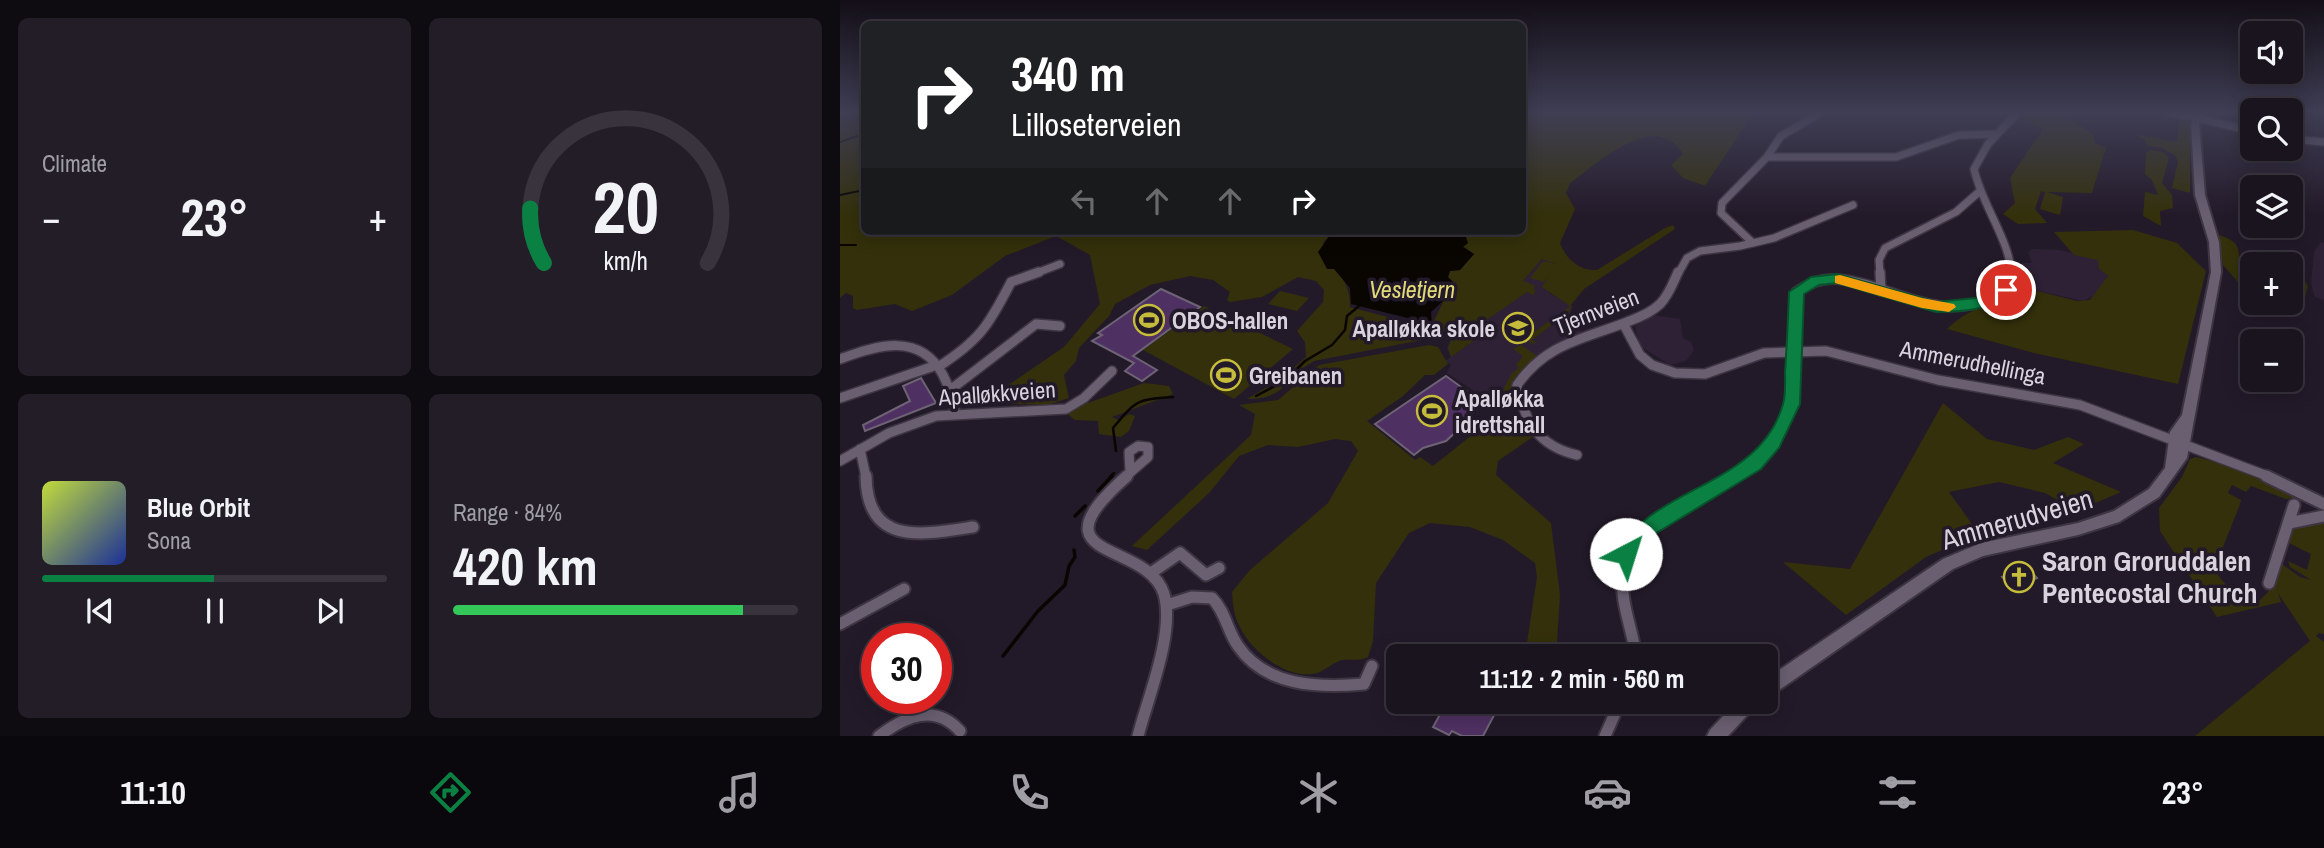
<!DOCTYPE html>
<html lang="en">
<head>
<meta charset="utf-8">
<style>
  body { margin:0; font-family:"Archivo Narrow",sans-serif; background:#231d28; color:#f1f3f6; height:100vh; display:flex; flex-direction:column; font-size:26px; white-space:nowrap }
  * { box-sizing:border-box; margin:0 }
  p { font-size:23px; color:#9f9ea4 }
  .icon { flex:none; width:38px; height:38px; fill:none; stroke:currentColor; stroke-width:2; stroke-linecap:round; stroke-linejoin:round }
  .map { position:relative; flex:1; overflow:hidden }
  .sheet { display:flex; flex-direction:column; gap:18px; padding:18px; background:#0e0b11; width:840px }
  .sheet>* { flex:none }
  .hud { position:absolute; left:21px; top:21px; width:665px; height:214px; border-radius:10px; box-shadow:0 4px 18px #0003,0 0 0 2px #38333d; background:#202124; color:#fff; overflow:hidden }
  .controls { position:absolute; left:1400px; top:21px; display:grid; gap:14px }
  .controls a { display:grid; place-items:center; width:63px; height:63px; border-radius:10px; background:#1a141f; box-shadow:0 4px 18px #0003,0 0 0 2px #38333d; font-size:35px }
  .speed { position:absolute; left:21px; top:623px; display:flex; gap:14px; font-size:35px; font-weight:700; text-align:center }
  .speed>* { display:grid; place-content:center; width:91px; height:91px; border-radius:50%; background:#1a141f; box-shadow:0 4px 18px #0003,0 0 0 2px #38333d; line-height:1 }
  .speed .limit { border:10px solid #d22; background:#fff; color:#111 }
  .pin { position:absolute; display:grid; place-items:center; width:60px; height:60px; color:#fff; margin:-30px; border:4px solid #fff; border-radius:50%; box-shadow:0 2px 7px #0007 }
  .me { position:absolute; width:77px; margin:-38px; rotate:40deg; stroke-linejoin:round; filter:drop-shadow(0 0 5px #0008) }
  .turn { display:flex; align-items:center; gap:24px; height:147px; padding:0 35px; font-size:32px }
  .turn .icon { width:91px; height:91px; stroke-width:2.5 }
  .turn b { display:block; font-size:49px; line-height:60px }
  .lanes { display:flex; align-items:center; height:66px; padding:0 35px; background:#0003; justify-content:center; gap:35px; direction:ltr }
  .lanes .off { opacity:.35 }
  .big { font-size:52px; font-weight:800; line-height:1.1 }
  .sheet .card { flex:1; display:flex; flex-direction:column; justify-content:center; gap:10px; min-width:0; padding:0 24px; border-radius:10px; background:#231d28 }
  .sheet .dial { align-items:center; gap:0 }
  .dial svg { height:182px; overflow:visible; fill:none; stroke:#38333d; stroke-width:7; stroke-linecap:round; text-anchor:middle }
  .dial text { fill:#f1f3f6; stroke:none }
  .song { display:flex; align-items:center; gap:21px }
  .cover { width:84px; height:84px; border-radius:10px; background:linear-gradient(135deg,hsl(70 70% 55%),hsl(230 70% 35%)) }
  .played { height:7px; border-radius:4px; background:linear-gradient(90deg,#0b8043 50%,#38333d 50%) }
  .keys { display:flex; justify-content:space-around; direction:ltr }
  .heat { display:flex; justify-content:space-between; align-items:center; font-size:38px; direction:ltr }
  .charge { height:10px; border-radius:5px; background:linear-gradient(90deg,#34c759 84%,#38333d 0) }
  .sheet .tiles { flex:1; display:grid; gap:18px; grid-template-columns:repeat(2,1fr) }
  .trip { position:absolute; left:546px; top:644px; width:392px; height:70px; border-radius:10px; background:#1a141f; box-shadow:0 4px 18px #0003,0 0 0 2px #38333d; font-weight:800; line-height:70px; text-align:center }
  .tab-bar { display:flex; height:112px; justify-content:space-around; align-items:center; background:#0a080c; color:#9f9ea4 }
  .tab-bar .icon { width:49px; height:49px }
  .tab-bar .selected { color:#0b8043 }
  .tab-bar b { font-size:32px; color:#f1f3f6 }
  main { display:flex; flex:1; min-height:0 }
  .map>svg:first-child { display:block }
  .built { fill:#2e2136 }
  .green { fill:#33300b }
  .water { fill:#090500 }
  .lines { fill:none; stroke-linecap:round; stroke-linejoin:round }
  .stream-far2 { stroke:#090500; stroke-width:2 }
  .stream-far1 { stroke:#090500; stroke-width:2.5 }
  .stream { stroke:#090500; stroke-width:3.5 }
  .building { fill:#4f3062; stroke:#6d6375; stroke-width:2 }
  .street-far2-casing { stroke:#3d3642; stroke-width:10 }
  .street-far1-casing { stroke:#3d3642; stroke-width:12 }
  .street-casing { stroke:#3d3642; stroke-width:15 }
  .secondary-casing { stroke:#3d3642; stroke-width:4 }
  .street-far2 { stroke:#695f71; stroke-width:7 }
  .street-far1 { stroke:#695f71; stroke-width:9 }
  .street { stroke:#695f71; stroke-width:11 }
  .secondary { fill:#695f71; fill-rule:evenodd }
  .route { fill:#0b8043; stroke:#07532c; stroke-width:2 }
  .slow { fill:#f59e0b }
  .labels { text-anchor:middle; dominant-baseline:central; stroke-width:7; stroke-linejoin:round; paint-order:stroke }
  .street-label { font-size:23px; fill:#d9d3de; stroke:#231a29 }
  .poi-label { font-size:23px; font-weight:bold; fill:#d9d3de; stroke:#231a29; text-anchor:start }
  .water-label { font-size:24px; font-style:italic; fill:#e2da78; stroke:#231a29 }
  .near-street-label { font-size:28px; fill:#d9d3de; stroke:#231a29 }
  .near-poi-label { font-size:28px; font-weight:bold; fill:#d9d3de; stroke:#231a29; text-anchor:start }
</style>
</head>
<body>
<main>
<section class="sheet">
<div class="tiles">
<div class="card"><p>Climate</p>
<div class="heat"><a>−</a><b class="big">23°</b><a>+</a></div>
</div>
<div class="card dial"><svg viewBox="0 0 100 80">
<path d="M14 69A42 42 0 1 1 86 69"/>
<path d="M14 69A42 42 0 0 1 8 45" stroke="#0b8043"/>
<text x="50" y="56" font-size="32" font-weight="700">20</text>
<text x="50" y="72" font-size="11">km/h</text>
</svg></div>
<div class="card">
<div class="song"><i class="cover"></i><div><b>Blue Orbit</b><p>Sona</p></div></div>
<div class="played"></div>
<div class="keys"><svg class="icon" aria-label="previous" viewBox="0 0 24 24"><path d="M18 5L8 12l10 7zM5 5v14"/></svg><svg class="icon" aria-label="pause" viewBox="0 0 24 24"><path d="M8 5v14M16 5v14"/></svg><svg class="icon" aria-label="next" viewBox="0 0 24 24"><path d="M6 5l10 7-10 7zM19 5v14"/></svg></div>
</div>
<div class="card"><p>Range · 84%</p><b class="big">420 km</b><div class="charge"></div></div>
</div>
</section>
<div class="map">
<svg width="1484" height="736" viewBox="0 0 1484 736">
  <rect width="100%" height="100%" fill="#231a29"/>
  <!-- built -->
  <path class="built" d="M1481 242 1484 243V300L1475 297 1471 284 1474 252Z
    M1192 249 1220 250 1258 260 1268 278 1258 294 1243 301 1181 287 1182 263H1192L1188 252Z
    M702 259 717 263 709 293 733 306 729 318 742 332 715 344 697 356 681 374 674 398 648 400 607 373 611 365 605 361 611 357 607 348 613 334 682 282Z
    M812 315 840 319 843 338 851 342 854 350 846 361 830 365 800 346 795 327Z"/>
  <!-- green -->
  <path class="green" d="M0 113H24V231H493L483 243C492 265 512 284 510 307L577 325 587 339 474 361C445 378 445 400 407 399L442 378 466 357 465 342 457 331 483 302 484 290 476 281 458 277 422 297 390 302 387 300 390 292 373 280 350 276 310 285 275 304 269 316 239 348 236 361 224 375 229 398 207 405 142 403 224 347 260 304 250 255 216 236 165 256 112 295 72 311 55 304 17 310 13 308V296L6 293 0 298Z
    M683 113H913L865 186 843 178 831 165 843 154C816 108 758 163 730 183L726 193 735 209 720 243C726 259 739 271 757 270L825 228 833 225 835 229 744 289 731 305 727 321 721 318 692 340 696 343 692 344 686 338 730 306 702 287 709 275 704 282 690 278 703 261 717 264 702 259 683 281 694 285 695 293 693 295 687 292 645 321 652 327 645 328 647 331 611 357 608 348 613 334 621 325 597 334 588 333 613 282 608 277 610 271 620 270 634 254 623 246 627 235 624 231H682Z
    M1181 113H1224L1225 116 1253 134 1255 143 1266 148 1252 193 1207 192 1223 197 1220 215 1200 209 1205 192 1201 191 1195 209 1207 223 1178 224 1163 214 1175 203 1170 178 1203 129 1176 118Z
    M1340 118 1350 124V193L1332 188 1338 162 1336 156 1322 148 1308 146 1305 140 1294 134 1337 142Z
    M1311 150 1323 152 1329 158 1322 183 1332 195 1333 208 1320 211 1321 226 1303 216 1305 192 1318 195 1312 180 1305 174 1306 153Z
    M1293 230 1337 243 1366 271 1338 384 1194 353 1107 329C1127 309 1156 302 1181 287L1237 301 1250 300 1268 276 1259 269 1258 260 1234 255 1214 232Z
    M1379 235C1401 242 1400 249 1398 271L1412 280V298L1383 265Z
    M1451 272 1460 274 1468 286 1465 297 1450 306 1428 303H1451Z
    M440 291 469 298 457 311 428 304Z
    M364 306 453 349 394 399 303 350Z
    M589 345 598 347 608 364 594 375H585L563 396 527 421 575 460 580 457 593 466 637 431 649 434 673 415 683 430H690L694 436 658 461 656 475 711 523 720 595 716 656H685L697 577 695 563 663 540 630 527 590 523 569 533 536 583 533 641 528 657C518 662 511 658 502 660 493 662 486 670 477 673 450 681 412 652 401 629 394 617 393 606 392 592L410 570 488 503 518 451 511 441 495 439 458 447 428 445 399 456 369 493 307 550 292 546 411 435 415 414 399 405 438 400 479 365Z
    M681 345 697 356 681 374 674 398 659 397 672 373 679 368 676 365 683 356 673 349Z
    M304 383 329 386 333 394 272 417 279 420 289 414 295 416 289 431 281 437 259 434 258 421 235 420 224 411 234 401 245 404Z
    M1103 403 1147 439 1194 450 1228 437 1244 444 1213 463 1281 492 1237 511 1205 493 1159 482 1109 492 1139 534 1086 557 1006 615 943 562 1010 569Z
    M1356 457 1394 467 1457 497 1446 499 1411 486 1406 492 1392 485 1388 493 1401 500 1399 507 1374 569C1383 585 1401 600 1420 600L1434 586 1442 564 1460 577 1471 580 1450 567 1448 561 1467 570 1471 554 1449 543 1455 526 1460 528 1484 519V634L1479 633 1476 636 1484 642V736H1355L1470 641 1438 593 1441 602 1377 617 1320 531 1319 508 1342 477 1350 459Z"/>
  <!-- water -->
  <path class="water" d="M493 231H624L628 243 623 247 634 254 620 270 610 271 608 277 613 282 604 300 591 312 592 324 511 304 510 288 494 269H487L478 252Z"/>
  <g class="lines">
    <!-- stream-far2 -->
    <path class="stream-far2" d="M1453 113 1484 118
      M0 142 17 136
      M0 195 24 190
      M0 245H16"/>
    <!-- stream-far1 -->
    <path class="stream-far1" d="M416 396 446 380 465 361 492 345 505 330 507 316 519 306
      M276 451 273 428C297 399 296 400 333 397
      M270 477 274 473"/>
    <!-- stream -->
    <path class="stream" d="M258 491 272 476
      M235 516 245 506
      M163 656 198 611 225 585 229 566 235 557 234 550"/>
  </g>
  <!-- building -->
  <path class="building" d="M321 289 360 307 293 356 317 370 302 381 285 371 294 363 252 341 262 335 258 333Z
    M606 376 643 403 618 423 623 425 606 441 583 448 574 455 535 424Z
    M81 378 96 403 25 431 23 425 70 401 63 386Z
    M1184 564 1197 578 1175 590 1162 577Z
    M607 702H654L660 704 643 736H622L612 731 609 735 593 727Z"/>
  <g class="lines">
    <!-- street-far2 casing -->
    <g class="street-far2-casing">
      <path id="street-far2" d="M1330 113 1362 118
        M1357 118 1412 131
        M1451 139 1484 142
        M927 157H1056L1119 135 1157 134
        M913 243 881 213 882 203 927 157 941 136 980 113
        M194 274 220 264
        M838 274 847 258 860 251 900 246 934 238 1013 205
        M1040 274 1039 260 1045 248 1116 212 1140 191
        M1172 274C1168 237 1142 205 1134 169L1148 144 1177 113"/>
    </g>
    <!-- street-far1 casing -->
    <g class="street-far1-casing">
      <path id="street-far1" d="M1040 272 1041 291
        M784 325 800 355 812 365 835 373 865 374 924 353 986 351 1098 380 1240 405 1430 477
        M0 359C38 345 80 332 103 375 109 387 114 399 115 412
        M98 367C140 340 149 325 171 282L199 272
        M110 390 196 324 220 326
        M0 398 97 365
        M20 449 26 477
        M737 455C698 446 685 422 677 385 707 343 741 340 787 322 798 318 811 313 820 304 829 295 833 283 838 272
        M0 461 49 433 96 416 226 409 244 398 272 371
        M285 477 308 457V447L298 446 289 452 290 471
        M893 477C966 433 953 367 956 292 969 284 979 278 996 279 1051 283 1090 323 1152 299 1164 294 1173 286 1172 272"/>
    </g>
    <!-- street casing -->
    <g class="street-casing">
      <path id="street" d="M26 476C27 546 81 535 133 527
        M287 476C188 563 307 539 324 594 335 633 308 697 298 736
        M1426 476 1484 504
        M1449 523 1484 516
        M311 573 340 553 366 575 379 568
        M1429 583 1454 505
        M327 605 352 597 372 598C386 612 387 631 398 646 426 687 480 688 524 684L532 666
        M0 624 64 589
        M792 656 794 645C790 624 780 597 783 575 788 525 857 499 896 476
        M39 736C65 716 95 703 120 731
        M765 736 780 702"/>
    </g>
    <!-- secondary casing -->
    <g class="secondary-casing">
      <path id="secondary" d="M1355 113H1363L1359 124 1365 195 1379 242 1381 272 1347 458 1319 497 1279 522 1238 535 1143 556 1113 569 932 695 926 697V679L1103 559 1141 543 1238 523 1274 511 1309 489 1325 468 1330 432 1342 415 1371 272 1369 242 1355 195 1351 124Z
        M896 702H917L914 708 888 736H867L870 730Z"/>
    </g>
    <!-- street-far2 -->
    <use href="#street-far2" class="street-far2"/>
    <!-- street-far1 -->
    <use href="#street-far1" class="street-far1"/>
    <!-- street -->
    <use href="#street" class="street"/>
    <!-- secondary -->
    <use href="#secondary" class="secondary"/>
  </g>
  <!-- sky -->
  <linearGradient id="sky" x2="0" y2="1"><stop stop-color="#130e17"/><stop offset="0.52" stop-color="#3f3e54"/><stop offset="1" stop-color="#3f3e54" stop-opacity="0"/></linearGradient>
  <rect width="1484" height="216" fill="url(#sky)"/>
  <!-- route -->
  <path class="route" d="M997 274 1096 302 1145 297 1166 286 1173 290C1156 310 1121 312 1096 312L997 283 979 285 964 294 960 404 939 448 921 469 810 537 793 560 786 563 779 560 777 554C809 486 920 488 943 404 946 395 945 382 945 372 947 345 948 319 949 292L971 277Z"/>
  <!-- slow -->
  <path class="slow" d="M1000 275 1082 298 1114 304 1116 307 1109 312 1082 308 995 283V276Z"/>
  <!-- icons -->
  <defs>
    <g id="stadium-ring" transform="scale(1.575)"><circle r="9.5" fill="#231a29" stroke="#c6bc3c" stroke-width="1.5"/><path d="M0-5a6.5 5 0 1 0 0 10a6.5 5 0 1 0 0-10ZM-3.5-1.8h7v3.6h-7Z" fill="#c6bc3c"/></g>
    <g id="school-ring" transform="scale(1.575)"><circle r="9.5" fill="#231a29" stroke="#c6bc3c" stroke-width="1.5"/><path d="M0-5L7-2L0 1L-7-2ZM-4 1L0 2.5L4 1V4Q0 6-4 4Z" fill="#c6bc3c"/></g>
    <g id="church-ring" transform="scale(1.575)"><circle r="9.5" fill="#231a29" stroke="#c6bc3c" stroke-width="1.5"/><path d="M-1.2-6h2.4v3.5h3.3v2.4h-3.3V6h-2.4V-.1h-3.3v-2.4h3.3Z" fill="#c6bc3c"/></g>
  </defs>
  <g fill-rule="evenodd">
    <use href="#stadium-ring" x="309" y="320"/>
    <use href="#school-ring" x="678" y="328"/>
    <use href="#stadium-ring" x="386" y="375"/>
    <use href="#stadium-ring" x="592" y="411"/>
    <use href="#church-ring" x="1179" y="577"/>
  </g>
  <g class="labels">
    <!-- street labels -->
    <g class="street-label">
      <text transform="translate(756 311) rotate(-21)">Tjernveien</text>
      <text transform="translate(1133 362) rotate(11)">Ammerudhellinga</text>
      <text transform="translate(157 393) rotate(-4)">Apalløkkveien</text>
    </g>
    <!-- poi labels -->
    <g class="poi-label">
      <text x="332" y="320">OBOS-hallen</text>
      <text x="655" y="328" text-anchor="end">Apalløkka skole</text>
      <text x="409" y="375">Greibanen</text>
      <text x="615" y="398">Apalløkka<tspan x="615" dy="26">idrettshall</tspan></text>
    </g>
    <!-- water labels -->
    <g class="water-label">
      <text x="572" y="289">Vesletjern</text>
    </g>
    <!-- near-street labels -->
    <g class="near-street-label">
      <text transform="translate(1177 519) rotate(-16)">Ammerudveien</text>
    </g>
    <!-- near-poi labels -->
    <g class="near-poi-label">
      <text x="1202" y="561">Saron Groruddalen<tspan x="1202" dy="32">Pentecostal Church</tspan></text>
    </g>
  </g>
</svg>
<div class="controls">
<a><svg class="icon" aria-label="sound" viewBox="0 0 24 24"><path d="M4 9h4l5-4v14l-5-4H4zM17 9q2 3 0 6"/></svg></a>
<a><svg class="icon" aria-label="search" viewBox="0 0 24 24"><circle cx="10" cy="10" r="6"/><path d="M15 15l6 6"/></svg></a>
<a><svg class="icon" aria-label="layers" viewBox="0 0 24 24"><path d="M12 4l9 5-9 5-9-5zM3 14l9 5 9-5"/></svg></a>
<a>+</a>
<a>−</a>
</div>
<div class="speed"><div class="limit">30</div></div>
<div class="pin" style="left:1166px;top:290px;background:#d93025"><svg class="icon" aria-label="arrive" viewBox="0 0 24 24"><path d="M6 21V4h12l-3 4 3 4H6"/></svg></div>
<svg class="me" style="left:786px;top:554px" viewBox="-20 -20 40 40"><circle r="19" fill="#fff"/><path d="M0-13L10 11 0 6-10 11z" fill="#0b8043"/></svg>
<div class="trip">11:12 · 2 min · 560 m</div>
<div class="hud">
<div class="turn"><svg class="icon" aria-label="right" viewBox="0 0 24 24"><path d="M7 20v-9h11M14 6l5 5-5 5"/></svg><div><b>340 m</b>Lilloseterveien</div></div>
<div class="lanes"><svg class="icon off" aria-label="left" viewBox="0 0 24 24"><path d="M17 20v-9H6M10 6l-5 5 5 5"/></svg><svg class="icon off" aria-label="ahead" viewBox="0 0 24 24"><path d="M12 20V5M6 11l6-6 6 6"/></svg><svg class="icon off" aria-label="ahead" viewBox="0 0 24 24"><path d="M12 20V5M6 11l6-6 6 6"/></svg><svg class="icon" aria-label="right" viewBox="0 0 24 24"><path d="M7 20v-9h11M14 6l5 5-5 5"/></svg></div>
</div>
</div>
</main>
<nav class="tab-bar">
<b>11:10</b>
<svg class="icon selected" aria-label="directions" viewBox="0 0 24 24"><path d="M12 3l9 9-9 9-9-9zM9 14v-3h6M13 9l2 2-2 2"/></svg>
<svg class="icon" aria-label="music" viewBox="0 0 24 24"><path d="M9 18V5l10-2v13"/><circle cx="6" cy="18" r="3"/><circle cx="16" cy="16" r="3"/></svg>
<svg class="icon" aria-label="phone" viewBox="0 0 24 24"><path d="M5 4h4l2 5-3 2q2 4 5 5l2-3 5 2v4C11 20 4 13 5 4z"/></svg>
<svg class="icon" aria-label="climate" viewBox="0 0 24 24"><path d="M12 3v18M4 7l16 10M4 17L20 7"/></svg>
<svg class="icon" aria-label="car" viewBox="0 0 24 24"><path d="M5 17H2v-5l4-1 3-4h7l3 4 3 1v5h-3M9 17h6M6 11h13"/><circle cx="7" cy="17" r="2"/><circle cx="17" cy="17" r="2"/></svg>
<svg class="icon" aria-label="filters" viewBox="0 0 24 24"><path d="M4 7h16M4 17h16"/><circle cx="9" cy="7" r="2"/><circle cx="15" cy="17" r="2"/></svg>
<b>23°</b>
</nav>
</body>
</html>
